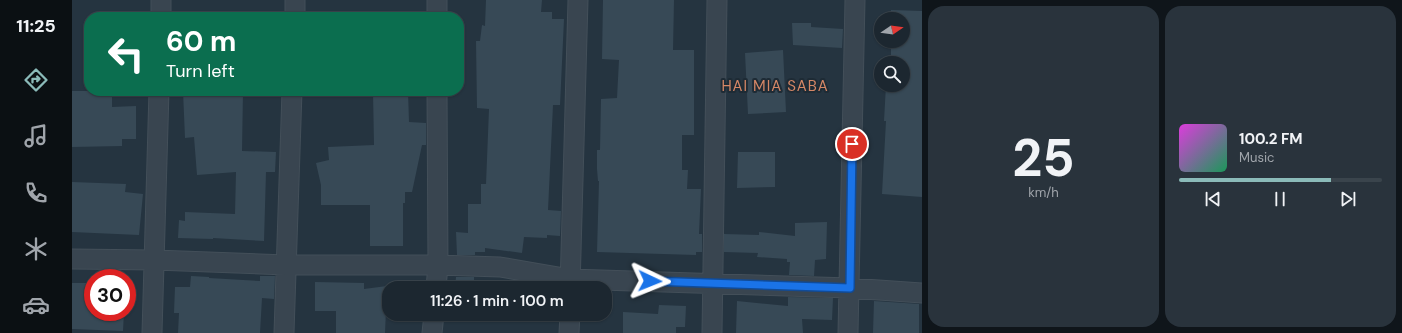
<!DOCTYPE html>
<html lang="en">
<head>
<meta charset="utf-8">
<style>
  body { margin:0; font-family:"DM Sans",sans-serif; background:#29333c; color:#f1f3f6; height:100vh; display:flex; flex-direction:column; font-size:15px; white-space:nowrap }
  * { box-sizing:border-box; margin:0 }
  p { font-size:13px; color:#a0a5ab }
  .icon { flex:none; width:22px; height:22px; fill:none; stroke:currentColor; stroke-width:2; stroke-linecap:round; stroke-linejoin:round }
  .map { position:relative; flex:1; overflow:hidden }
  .side { display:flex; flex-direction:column; gap:6px; padding:6px; background:#0f151a; width:480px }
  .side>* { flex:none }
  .hud { position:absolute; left:12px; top:12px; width:380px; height:84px; border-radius:16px; box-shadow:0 1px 3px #0004,0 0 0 1px #3a444c; background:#0b6e4f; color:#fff; overflow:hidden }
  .needle { width:26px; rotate:77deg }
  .fabs { position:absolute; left:802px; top:12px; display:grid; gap:8px }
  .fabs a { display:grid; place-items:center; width:36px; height:36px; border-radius:50%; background:#1c2730; box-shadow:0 1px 3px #0004,0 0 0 1px #3a444c; font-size:20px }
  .speed { position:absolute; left:12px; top:269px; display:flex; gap:8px; font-size:20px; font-weight:700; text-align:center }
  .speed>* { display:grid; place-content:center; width:52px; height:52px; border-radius:50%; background:#1c2730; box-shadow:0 1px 3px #0004,0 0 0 1px #3a444c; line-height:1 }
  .speed .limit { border:6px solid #d22; background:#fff; color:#111 }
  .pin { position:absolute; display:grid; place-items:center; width:34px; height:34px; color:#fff; margin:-17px; border:2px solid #fff; border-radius:50%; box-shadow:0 1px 4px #0007 }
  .me { position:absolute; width:44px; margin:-22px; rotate:92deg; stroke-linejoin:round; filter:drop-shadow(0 0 3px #0008) }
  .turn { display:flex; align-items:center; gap:14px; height:84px; padding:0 16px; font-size:18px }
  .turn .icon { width:52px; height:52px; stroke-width:2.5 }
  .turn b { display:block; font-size:28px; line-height:34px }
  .side .card { flex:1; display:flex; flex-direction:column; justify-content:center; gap:6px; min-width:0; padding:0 14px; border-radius:16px; background:#29333c }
  .side .dial { align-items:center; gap:0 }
  .dial b { font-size:52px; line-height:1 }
  .song { display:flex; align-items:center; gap:12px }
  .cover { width:48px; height:48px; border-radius:6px; background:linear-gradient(135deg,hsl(300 70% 55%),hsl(150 70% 35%)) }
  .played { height:4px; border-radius:2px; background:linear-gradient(90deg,#8bbbb9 75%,#3a444c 75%) }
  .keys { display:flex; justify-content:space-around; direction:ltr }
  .side .tiles { flex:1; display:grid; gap:6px; grid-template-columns:repeat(2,1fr) }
  .trip { position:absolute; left:310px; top:281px; width:230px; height:40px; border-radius:16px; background:#1c2730; box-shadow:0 1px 3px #0004,0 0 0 1px #3a444c; font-weight:600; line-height:40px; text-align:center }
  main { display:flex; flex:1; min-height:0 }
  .tabs { display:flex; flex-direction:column; width:72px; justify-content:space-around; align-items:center; background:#0b1013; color:#a0a5ab }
  .tabs .icon { width:28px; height:28px }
  .tabs .current { color:#8bbbb9 }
  .tabs b { font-size:18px; color:#f1f3f6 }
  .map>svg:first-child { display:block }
  .building { fill:#374956 }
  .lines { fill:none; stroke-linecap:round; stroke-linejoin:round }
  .minor-casing { stroke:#434f59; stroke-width:21 }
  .minor { stroke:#394550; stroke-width:19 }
  .route-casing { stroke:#114b97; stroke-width:10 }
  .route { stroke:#1a73e8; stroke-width:7 }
  .labels { text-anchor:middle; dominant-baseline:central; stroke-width:4; stroke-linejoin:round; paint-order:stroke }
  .neighbourhood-label { font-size:15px; letter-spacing:1px; fill:#d58766; stroke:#1e2b35 }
</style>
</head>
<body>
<main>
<nav class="tabs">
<b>11:25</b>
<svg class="icon current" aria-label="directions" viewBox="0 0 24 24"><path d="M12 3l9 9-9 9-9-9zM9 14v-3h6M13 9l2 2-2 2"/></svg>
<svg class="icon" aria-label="music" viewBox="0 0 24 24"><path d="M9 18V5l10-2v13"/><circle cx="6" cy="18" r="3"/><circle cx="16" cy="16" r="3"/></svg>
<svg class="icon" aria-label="phone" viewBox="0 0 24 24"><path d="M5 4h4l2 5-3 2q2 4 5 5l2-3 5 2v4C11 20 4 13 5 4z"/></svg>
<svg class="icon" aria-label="climate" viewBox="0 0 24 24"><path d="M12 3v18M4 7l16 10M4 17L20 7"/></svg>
<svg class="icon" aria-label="car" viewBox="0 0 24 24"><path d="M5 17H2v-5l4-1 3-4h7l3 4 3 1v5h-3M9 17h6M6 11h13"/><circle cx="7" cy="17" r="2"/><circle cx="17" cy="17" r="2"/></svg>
</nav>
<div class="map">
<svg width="850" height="333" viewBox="0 0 850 333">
  <rect width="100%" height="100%" fill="#253440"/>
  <!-- building -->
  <path class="building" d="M414 0H470L469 12H480V19H492L488 105H481L476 210 489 211 488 236 475 235V238L452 237 450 253 413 248V252H403V255H385L384 232 396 233V204H409V184H414L417 109 405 108 404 41H408L410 25 413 26Z
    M531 0H602L601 50H622V135H610V170H616L615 189H629L627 234H630V252H624V255L525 252 527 181H526L525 169V150H528L529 99 545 98 547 60 530 59Z
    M819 10 850 11V197L810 194 814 121H812L814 85H831V63H819V41H831V19H819Z
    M720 23H739V27L771 29 770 48 721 45Z
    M711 50 714 112 676 114 673 53Z
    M0 91H40V107L64 106V139H50V146L0 147Z
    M111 91H171L170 151 204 152 203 172H194L192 241 141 238V239L106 238 107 220 113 221V212L163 214 164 172 125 175 122 137 113 138Z
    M301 91H336L337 122 354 123V145H350L340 192H333V203H331V246H298V205H249V185L244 163 257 160 256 147 302 145Z
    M666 152H703V187L665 188Z
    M0 182 54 184 53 192 71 194 67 235 0 232Z
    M755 222 754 259 743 260 742 276 717 275 718 262H715V259L685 257 686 253 652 252V234L687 235V232L723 236V223Z
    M119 276 137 277V278L188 281V276H203L202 299 190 298 188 333H106L107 313H102L103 287H118Z
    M384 277H402V288H383Z
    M243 282 292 283V289L315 286 313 333H264V311H243Z
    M0 283H21V312H52L51 331 0 329Z
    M716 297 761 298 760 320 730 319 731 333H664L665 301 716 306Z
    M802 301 847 304V333H801Z
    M587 305 614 306 613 327H604V333H551V312L586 314Z"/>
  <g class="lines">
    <!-- minor casing -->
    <g class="minor-casing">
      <path id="minor" d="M365 0V17
        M89 17V0
        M223 17V0
        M0 259 83 260 214 265H366L428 267 498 279 778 288 850 293
        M364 288 366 265 365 91
        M498 288 506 0
        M80 333 87 91
        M212 333 220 91
        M360 333 362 314
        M497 333 498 314
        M640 333 645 0
        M776 333 783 0"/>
    </g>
    <!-- minor -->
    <use href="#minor" class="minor"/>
  </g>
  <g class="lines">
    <!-- route casing -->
    <g class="route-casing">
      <path id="route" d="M578 281 778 288 780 144"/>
    </g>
    <!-- route -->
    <use href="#route" class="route"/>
  </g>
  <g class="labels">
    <!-- neighbourhood labels -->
    <g class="neighbourhood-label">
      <text x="703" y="86">HAI MIA SABA</text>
    </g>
  </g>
</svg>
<div class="fabs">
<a><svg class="needle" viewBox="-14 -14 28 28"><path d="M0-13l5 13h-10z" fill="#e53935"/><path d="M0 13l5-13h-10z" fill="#a0a5ab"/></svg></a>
<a><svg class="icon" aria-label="search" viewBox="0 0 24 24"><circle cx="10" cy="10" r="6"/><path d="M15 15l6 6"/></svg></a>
</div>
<div class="speed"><div class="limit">30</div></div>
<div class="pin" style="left:780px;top:144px;background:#d93025"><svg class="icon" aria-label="arrive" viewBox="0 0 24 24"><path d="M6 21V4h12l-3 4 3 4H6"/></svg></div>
<svg class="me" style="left:578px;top:281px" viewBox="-20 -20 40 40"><path d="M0-17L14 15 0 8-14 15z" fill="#1a73e8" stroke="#fff" stroke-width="4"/></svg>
<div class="trip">11:26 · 1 min · 100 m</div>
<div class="hud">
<div class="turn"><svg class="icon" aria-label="left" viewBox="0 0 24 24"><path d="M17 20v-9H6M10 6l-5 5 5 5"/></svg><div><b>60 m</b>Turn left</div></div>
</div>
</div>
<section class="side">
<div class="tiles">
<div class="card dial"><b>25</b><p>km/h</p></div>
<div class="card">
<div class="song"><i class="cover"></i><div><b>100.2 FM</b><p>Music</p></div></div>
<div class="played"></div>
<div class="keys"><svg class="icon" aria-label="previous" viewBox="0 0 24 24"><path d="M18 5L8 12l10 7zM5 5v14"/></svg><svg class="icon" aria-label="pause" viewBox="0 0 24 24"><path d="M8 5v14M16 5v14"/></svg><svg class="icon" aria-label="next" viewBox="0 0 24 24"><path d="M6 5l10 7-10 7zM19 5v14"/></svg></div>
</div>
</div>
</section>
</main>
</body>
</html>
